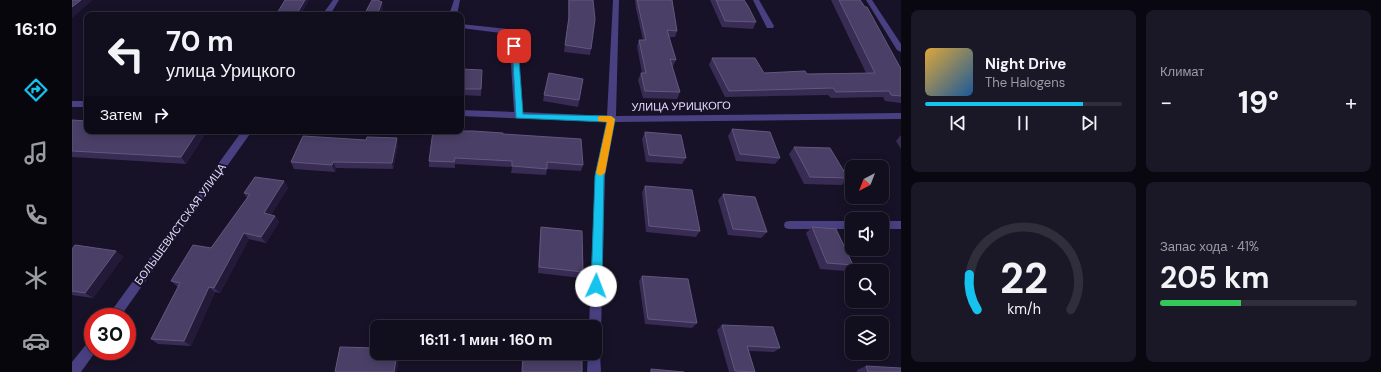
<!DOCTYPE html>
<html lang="ru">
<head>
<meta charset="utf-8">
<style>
  body { margin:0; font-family:"DM Sans",sans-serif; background:#1a1726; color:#f1f3f6; height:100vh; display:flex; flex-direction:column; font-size:15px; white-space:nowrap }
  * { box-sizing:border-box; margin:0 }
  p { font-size:13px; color:#9c9ca4 }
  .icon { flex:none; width:22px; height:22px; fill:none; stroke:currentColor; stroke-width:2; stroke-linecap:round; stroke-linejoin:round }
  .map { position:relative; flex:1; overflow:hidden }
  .drawer { display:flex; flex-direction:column; gap:10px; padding:10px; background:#090810; width:480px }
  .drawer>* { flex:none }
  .hud { position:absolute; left:12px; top:12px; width:380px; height:122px; border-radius:8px; box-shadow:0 2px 10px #0003,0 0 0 1px #302e3b; background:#110e1d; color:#f1f3f6; overflow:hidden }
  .needle { width:26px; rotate:222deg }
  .fabs { position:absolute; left:773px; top:160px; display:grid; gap:8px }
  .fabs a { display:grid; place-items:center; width:44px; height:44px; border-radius:8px; background:#110e1d; box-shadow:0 2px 10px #0003,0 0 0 1px #302e3b; font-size:20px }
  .speed { position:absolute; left:12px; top:308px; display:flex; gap:8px; font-size:20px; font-weight:700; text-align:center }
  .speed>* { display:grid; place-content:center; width:52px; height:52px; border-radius:50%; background:#110e1d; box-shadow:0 2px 10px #0003,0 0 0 1px #302e3b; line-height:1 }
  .speed .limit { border:6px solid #d22; background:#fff; color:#111 }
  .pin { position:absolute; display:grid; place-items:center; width:34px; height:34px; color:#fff; margin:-17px; border-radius:8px; box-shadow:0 2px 6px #0006 }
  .me { position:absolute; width:44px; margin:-22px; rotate:2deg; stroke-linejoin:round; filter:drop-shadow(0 0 3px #0008) }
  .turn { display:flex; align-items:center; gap:14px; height:84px; padding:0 16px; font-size:18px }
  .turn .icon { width:52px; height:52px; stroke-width:2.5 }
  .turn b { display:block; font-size:28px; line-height:34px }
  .then { display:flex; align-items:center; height:38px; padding:0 16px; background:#0003; gap:8px; font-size:15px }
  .big { font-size:30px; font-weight:700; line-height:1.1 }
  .drawer .card { flex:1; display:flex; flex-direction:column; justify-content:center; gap:6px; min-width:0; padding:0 14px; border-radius:8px; background:#1a1726 }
  .drawer .dial { align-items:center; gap:0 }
  .dial svg { height:104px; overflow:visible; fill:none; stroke:#302e3b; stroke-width:7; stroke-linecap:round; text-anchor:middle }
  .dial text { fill:#f1f3f6; stroke:none }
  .song { display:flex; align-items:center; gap:12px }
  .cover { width:48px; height:48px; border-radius:6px; background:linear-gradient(135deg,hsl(40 70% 55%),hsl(210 70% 35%)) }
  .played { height:4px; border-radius:2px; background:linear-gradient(90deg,#15c3ee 80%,#302e3b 80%) }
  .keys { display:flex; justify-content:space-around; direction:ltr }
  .heat { display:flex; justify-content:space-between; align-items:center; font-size:22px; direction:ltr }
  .charge { height:6px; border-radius:3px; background:linear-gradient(90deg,#34c759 41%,#302e3b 0) }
  .drawer .tiles { flex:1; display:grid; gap:10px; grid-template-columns:repeat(2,1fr) }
  .trip { position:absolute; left:298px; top:320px; width:232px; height:40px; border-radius:8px; background:#110e1d; box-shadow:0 2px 10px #0003,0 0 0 1px #302e3b; font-weight:700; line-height:40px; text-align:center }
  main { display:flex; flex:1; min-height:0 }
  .menu { display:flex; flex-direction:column; width:72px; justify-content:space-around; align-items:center; background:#07060c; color:#9c9ca4 }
  .menu .icon { width:28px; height:28px }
  .menu .selected { color:#15c3ee }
  .menu b { font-size:18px; color:#f1f3f6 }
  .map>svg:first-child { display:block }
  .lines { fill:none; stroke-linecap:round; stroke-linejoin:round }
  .minor { fill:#494082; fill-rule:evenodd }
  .wall { fill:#382c54 }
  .shaded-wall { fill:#231a3a }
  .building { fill:#4a3f66; stroke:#62577d }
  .route { fill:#15c3ee; stroke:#0e7f9b }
  .slow { fill:#f59e0b }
  .labels { text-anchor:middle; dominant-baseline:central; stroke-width:4; stroke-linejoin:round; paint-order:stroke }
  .street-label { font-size:11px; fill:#e2dafc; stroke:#171227 }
</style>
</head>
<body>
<main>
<nav class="menu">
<b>16:10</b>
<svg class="icon selected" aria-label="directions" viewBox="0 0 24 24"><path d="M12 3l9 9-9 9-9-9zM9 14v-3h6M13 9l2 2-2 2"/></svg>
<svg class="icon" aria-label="music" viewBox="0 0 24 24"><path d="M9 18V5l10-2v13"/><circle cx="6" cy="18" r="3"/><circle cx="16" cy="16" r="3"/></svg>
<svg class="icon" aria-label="phone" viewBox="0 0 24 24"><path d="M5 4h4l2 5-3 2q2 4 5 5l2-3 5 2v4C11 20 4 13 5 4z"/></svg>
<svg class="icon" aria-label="climate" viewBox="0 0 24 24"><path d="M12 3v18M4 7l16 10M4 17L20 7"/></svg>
<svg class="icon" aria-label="car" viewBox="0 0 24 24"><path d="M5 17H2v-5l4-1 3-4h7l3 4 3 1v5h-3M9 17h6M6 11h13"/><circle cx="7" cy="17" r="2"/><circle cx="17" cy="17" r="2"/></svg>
</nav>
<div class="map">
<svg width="829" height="372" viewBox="0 0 829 372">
  <rect width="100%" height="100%" fill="#171227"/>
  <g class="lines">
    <!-- minor -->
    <path class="minor" d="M261 0H267L258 15H250Z
      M382 0H388L385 15H377Z
      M541 0H547L544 116 829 113V119L543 122 533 176 529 332 527 336 523 338V327H517L523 176 534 122 389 116V110L442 112 437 34 389 28V24L444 30 451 112 535 116Z
      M681 0H687L702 26 701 28H695Z
      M794 0H800L829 44V52L825 50Z
      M0 101H15V107H0Z
      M170 131H180L48 317H35Z
      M717 221H780V229H717L713 228 712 225 713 222Z
      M810 221H829V229H810Z
      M21 339V351H24L9 372H0V362L17 341Z
      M523 347 527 348 528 353 529 372H515L516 353H523Z"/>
  </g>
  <!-- wall -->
  <path class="wall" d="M496 0H521L519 49 518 55 492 52 496 23Z
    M563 0H600L605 31 603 37H597L604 60 601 66H600L608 92 605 99 571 98 566 80 569 73H570L565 46 567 40H571L564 9Z
    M638 0H672L684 22 681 29 650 27Z
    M759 0H788L829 69V103L813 101 811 97 759 98 756 95 653 97 637 65 640 58 692 73 735 74 794 73Z
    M389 69 410 77 409 96 389 95Z
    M511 79 506 107 471 101 472 95Z
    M0 120 15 131H135L114 164 0 157Z
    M660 129 708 158 703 164 664 161 656 136Z
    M573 132 614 158 610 164 574 162 570 139Z
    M431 134 511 165 509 171 475 169 474 175 439 173 440 167 383 164V168L357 167V161Z
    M829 135V149L824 141Z
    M294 140 326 145 321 169 264 168 263 172 222 169 219 162Z
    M722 147 776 178 770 185 732 184 717 154Z
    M212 181 216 188 199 215 203 216 207 222 194 243 177 239 148 293 143 292 119 346 86 344 79 339 106 287 99 281 139 248 175 198 172 193Z
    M573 186 628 231 624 237 574 232 570 192Z
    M651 194 695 232 689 238 656 235 646 200Z
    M469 227 511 272 509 278 466 273 468 233Z
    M740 227 781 265 773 271 748 269 734 233Z
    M0 249 44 251 51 257 21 298 0 295Z
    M570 276 625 323 620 328 573 324 567 281Z
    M650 325 708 348 702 352 677 351 683 372H657L645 330Z
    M794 366 829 372H785V370Z"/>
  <!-- shaded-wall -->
  <path class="shaded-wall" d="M9 0H21L0 18V7Z
    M233 0H237L229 15H224Z
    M310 2 311 9 309 15H305Z
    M410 70V77L409 96V89Z
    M126 131H135L114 164 109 157Z
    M325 138 326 145 321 169 320 163Z
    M261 162 264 168 263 172 260 165Z
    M212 181 216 188 196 220 192 213Z
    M203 216 207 222 194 243 189 237Z
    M172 233 177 239 148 293 142 288Z
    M44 251 51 257 21 298 13 293Z
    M137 287 143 292 119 346 112 341Z
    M325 353H328L325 372H322Z"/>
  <!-- building -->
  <path class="building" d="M0 0H9L0 7Z
    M213 0H233L224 15H204Z
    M300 0H305L310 2 305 15H292Z
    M497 0H521L523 19 519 49 493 45 497 17Z
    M565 0H600L605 31 595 30 604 60 598 59 608 92 573 91 569 73H574L567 40H574Z
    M644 0H672L676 6 684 22 653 21Z
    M767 0H788L793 7H795L829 69V96L819 95 817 91 764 92 761 88 657 91 640 58H683L692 73 733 71 735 74 803 73Z
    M389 69 410 70 409 89H389Z
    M477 73 511 79 507 100 472 95Z
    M0 120 15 121V131H126L109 157 0 151Z
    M660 129 698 132 708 158 668 154Z
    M361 131H401L431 133V134L509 139 511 165 475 162V169L440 166V161L383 158 382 162 357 161Z
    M573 132 609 135 614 158 577 155Z
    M231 136 294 140 295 137 325 138 320 163 261 162 260 165 219 162Z
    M722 147 758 148 776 178 738 177Z
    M183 177 212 181 192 213 203 216 189 237 172 233 142 288 137 287 112 341 79 339 108 283 99 281 121 245 139 248 178 194 172 193Z
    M573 186 620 190 628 231 577 226Z
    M651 194 683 197 695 232 661 229Z
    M469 227 510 231 511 272 467 267Z
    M740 227 764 229 781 265 755 263Z
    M3 245 44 251 13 293 0 291V249Z
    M570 276 616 279 625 323 576 319Z
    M650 325 701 327 708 348 675 346 683 372 663 371Z
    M268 347 305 348V353H325L322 372H263Z
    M451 353H510V372H450Z
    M794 366 829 368V372H796Z
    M579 369 612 372H579Z"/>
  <!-- route -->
  <path class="route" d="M440 44 446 46 451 114 539 116 543 119 532 176 530 286 528 289 524 290 521 289 519 286 523 176 535 122 444 118Z"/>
  <!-- slow -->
  <path class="slow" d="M528 116H539L543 119 533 173 528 176 524 173 535 122 526 121V117Z"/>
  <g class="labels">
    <!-- street labels -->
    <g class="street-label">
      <text transform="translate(609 106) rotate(-1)">УЛИЦА УРИЦКОГО</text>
      <text transform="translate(108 224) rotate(-54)">БОЛЬШЕВИСТСКАЯ УЛИЦА</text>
    </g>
  </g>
</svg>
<div class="fabs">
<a><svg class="needle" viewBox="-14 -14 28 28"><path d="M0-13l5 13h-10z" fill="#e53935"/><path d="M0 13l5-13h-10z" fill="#9c9ca4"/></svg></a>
<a><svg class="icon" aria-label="sound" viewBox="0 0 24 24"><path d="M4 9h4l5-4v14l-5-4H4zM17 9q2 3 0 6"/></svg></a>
<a><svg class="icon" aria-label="search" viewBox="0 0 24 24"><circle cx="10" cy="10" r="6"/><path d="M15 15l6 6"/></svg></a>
<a><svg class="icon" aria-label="layers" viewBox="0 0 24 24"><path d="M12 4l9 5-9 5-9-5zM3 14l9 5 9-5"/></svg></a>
</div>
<div class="speed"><div class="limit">30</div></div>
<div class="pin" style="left:442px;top:46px;background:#d93025"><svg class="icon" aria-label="arrive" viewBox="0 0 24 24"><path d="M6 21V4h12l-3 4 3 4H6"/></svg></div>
<svg class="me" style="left:524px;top:286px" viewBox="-20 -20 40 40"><circle r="19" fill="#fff"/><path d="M0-13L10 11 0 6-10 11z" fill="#15c3ee"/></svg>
<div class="trip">16:11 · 1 мин · 160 m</div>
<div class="hud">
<div class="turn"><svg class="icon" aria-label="left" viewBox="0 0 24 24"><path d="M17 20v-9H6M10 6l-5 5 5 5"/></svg><div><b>70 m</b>улица Урицкого</div></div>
<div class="then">Затем<svg class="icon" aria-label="right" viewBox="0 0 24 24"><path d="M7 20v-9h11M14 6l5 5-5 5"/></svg></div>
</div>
</div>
<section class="drawer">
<div class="tiles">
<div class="card">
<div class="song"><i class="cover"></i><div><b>Night Drive</b><p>The Halogens</p></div></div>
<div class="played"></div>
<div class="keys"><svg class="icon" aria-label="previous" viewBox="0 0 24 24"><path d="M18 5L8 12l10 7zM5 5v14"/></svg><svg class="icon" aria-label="pause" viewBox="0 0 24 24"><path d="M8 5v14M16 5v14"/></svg><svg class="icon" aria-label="next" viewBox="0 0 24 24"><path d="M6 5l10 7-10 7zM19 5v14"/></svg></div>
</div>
<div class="card"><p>Климат</p>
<div class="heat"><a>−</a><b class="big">19°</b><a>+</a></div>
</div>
<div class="card dial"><svg viewBox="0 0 100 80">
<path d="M14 69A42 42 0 1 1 86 69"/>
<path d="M14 69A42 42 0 0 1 8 42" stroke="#15c3ee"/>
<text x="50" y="56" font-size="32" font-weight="700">22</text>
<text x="50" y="72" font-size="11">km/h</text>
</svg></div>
<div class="card"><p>Запас хода · 41%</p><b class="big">205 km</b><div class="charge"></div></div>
</div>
</section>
</main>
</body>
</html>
